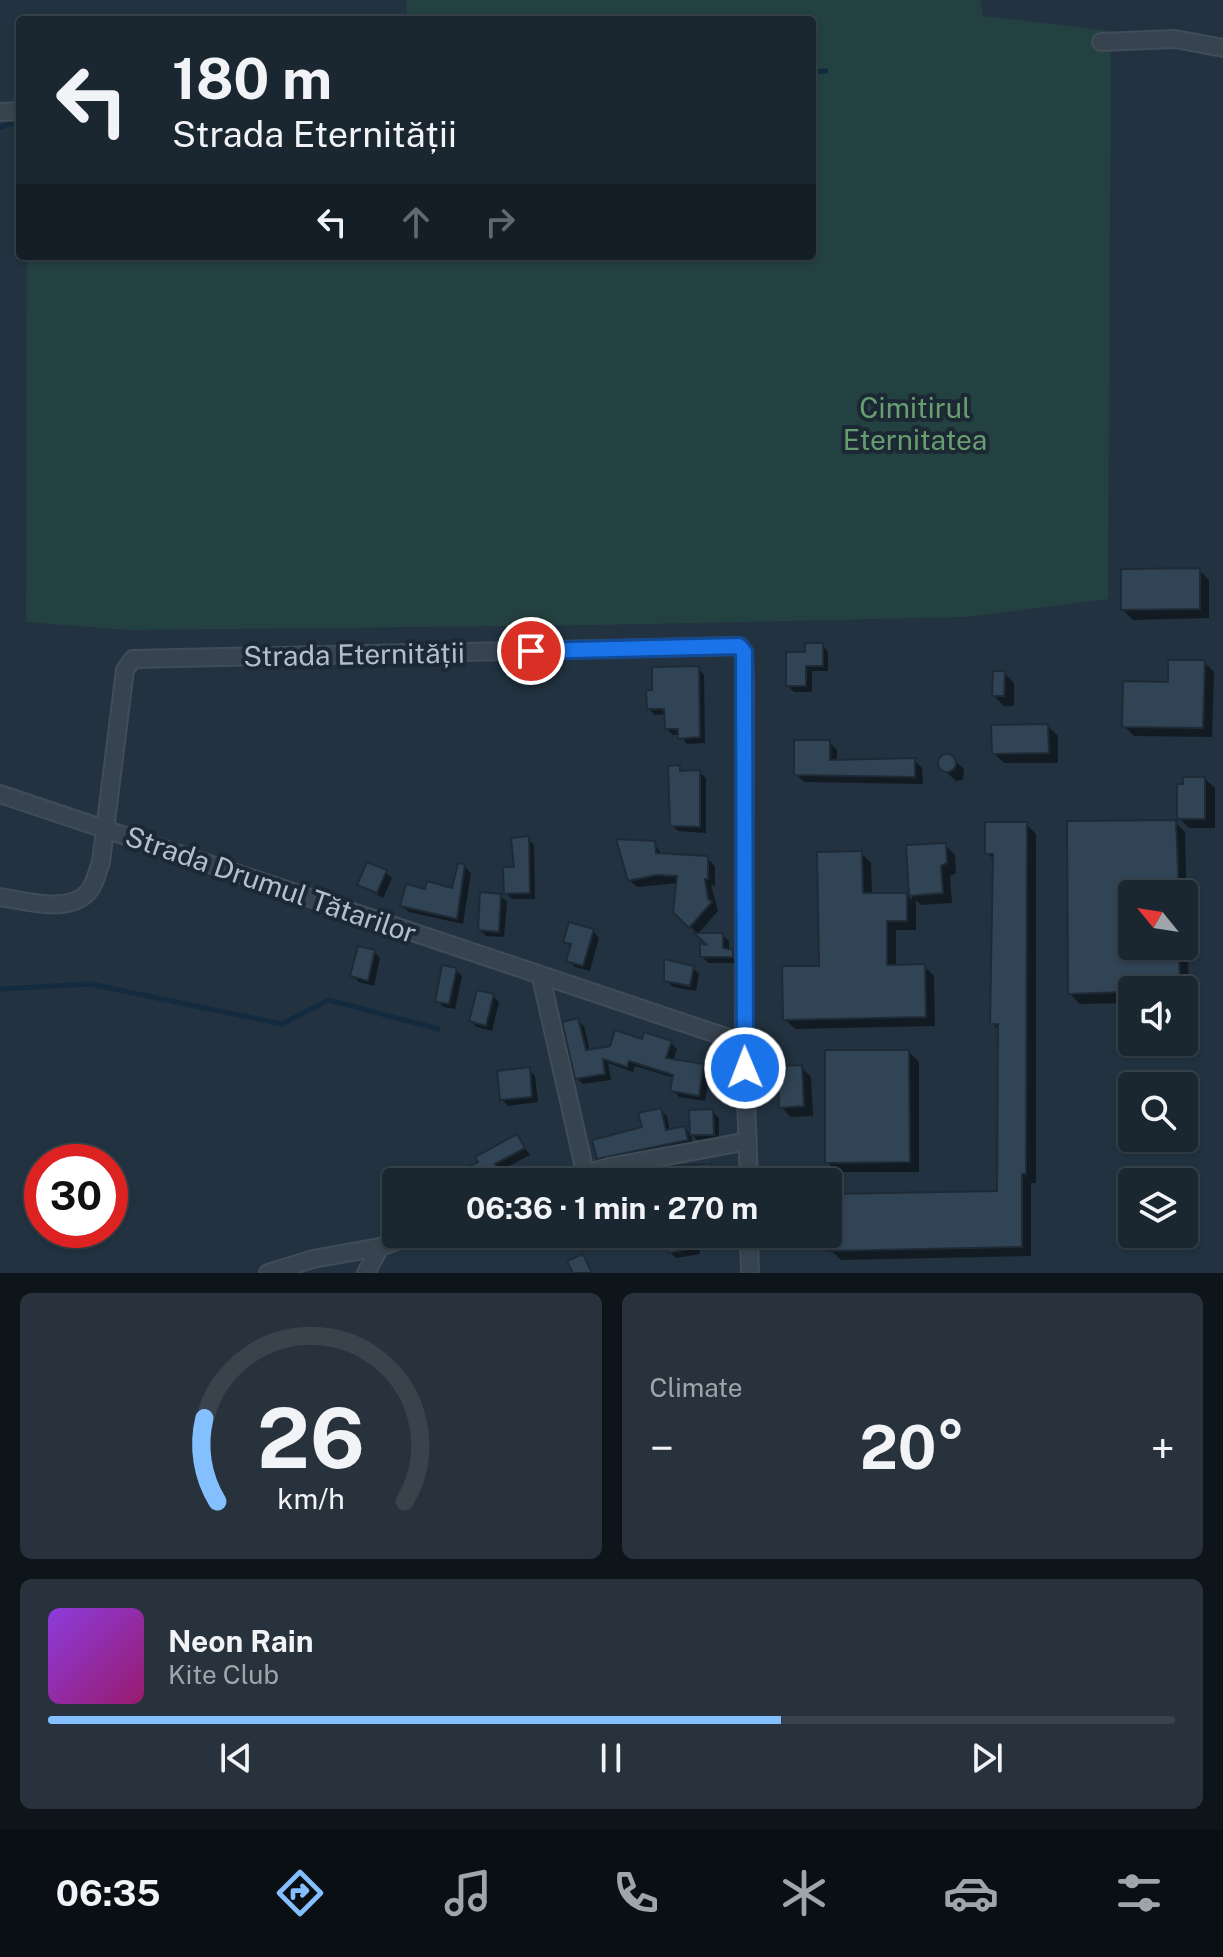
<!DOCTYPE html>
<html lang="en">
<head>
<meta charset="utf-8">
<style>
  body { margin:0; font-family:"Public Sans",sans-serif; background:#27323c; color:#f1f3f6; height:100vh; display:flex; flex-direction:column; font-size:30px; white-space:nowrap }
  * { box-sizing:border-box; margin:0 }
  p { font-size:26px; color:#9fa5ab }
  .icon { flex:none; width:44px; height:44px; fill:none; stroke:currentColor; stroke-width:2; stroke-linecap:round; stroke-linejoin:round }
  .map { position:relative; height:1273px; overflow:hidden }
  .side { display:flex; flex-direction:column; gap:20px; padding:20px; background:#0e151a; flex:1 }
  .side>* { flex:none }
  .hud { position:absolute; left:16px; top:16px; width:800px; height:244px; border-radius:8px; box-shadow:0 2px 6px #0004,0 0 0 2px #38434c; background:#1a2630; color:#f1f3f6; overflow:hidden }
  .needle { width:52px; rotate:300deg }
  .fabs { position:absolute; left:1118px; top:880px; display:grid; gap:16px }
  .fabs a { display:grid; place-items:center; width:80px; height:80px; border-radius:8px; background:#1a2630; box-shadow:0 2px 6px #0004,0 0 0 2px #38434c; font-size:40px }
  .speed { position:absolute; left:24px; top:1144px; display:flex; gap:16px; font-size:40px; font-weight:700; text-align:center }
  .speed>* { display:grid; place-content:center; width:104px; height:104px; border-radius:50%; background:#1a2630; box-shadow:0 2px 6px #0004,0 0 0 2px #38434c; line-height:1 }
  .speed .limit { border:12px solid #d22; background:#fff; color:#111 }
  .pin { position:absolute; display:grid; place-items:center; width:68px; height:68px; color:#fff; margin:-34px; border:4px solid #fff; border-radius:50%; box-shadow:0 2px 8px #0007 }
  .me { position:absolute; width:88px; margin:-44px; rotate:359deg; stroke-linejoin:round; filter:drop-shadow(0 0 6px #0008) }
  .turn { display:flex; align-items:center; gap:28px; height:168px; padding:0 24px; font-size:36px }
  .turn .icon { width:104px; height:104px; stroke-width:2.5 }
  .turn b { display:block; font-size:56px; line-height:68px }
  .lanes { display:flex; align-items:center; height:76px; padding:0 24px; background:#0003; justify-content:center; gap:40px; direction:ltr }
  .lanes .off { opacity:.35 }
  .big { font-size:60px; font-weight:700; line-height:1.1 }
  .side .widget { flex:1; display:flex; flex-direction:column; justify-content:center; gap:12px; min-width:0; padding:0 28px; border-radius:12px; background:#27323c }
  .side .dial { align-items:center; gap:0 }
  .dial svg { height:208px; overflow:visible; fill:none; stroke:#38434c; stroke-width:7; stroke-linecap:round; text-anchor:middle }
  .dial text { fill:#f1f3f6; stroke:none }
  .song { display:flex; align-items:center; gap:24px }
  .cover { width:96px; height:96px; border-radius:12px; background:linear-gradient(135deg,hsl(270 70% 55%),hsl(320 70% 35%)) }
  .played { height:8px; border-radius:4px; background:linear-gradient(90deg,#84c0ff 65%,#38434c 65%) }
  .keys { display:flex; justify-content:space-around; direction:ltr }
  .heat { display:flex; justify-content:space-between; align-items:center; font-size:44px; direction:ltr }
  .side .tiles { flex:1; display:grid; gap:20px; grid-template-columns:1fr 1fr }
  .widget:last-child { grid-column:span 2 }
  .trip { position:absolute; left:382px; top:1168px; width:460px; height:80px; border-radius:8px; background:#1a2630; box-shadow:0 2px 6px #0004,0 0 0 2px #38434c; font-weight:700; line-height:80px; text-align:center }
  .dock { display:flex; height:128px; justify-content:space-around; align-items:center; background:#0a0f13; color:#9fa5ab }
  .dock .icon { width:56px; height:56px }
  .dock .active { color:#84c0ff }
  .dock b { font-size:36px; color:#f1f3f6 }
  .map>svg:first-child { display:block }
  .green { fill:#244141 }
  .shadow { fill:#0007; fill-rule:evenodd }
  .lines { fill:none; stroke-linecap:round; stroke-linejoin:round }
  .stream { stroke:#142b3f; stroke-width:5 }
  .building { fill:#314455; stroke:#1e2b37; stroke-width:2 }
  .minor-casing { stroke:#404d59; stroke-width:20 }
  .minor { stroke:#374450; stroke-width:16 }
  .route-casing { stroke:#114b97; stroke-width:20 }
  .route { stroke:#1a73e8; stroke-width:14 }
  .labels { text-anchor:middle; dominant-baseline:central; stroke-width:8; stroke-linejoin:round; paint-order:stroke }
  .park-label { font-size:28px; fill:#689e6f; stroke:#1c2935 }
  .street-label { font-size:28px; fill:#b3bfcb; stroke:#1c2935 }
</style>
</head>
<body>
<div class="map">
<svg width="1223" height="1273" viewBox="0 0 1223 1273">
  <rect width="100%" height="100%" fill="#223240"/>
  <!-- green -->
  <path class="green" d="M407 0H980L983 16 1111 31 1108 599 967 617 597 625 127 630 26 622 27 256H812V20H406Z"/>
  <!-- shadow -->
  <path class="shadow" d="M1199 570 1209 580V618L1133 620 1123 610Z
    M822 645 828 652V671H812V692H794L788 686 807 654Z
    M1204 662 1214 672 1212 737 1134 736 1124 726 1170 684Z
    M698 668 704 675 705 743 687 744 680 734 673 735 667 729 666 714 655 715 649 709Z
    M1004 673 1014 683V706H1004L994 696Z
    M1048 726 1058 736V763H1004L994 753Z
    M829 742 837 750V761L914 760 922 768 923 784 804 782 796 774Z
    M944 757 953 759 964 769 963 780 956 781 941 767Z
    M679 767 685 773 699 772 706 778V833L678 831 672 825Z
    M1205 779 1215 788V828H1189L1179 818Z
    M1175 822 1185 832 1189 1002H1184V990H1132V1003L1080 1004 1070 994ZM1132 894H1184V946H1132Z
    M1026 824 1036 834V1183H1031V1256L841 1260 831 1250 999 1193 1000 1031 992 1023 995 860 987 853Z
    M528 839 534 845 535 899H512L506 893Z
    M654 843 662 855 707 858 715 866V886L711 885 718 911 698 934 675 912 678 883 637 887 629 880Z
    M945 845 955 855 956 873 950 876 952 903 921 905 916 900V930H896V967L924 966 934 976 935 1026 795 1029 785 1019 821 968 861 853 871 863 872 895H906L912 900 908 847Z
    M464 866 471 873 463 924 409 912 402 906 426 892 453 891Z
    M385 872 392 878 383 898 360 885Z
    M500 896 507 902 504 937 486 936 480 930Z
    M593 931 599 938 590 971 575 967 568 961 572 948 565 941Z
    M722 935 729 941V951L739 958V963H708L702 956Z
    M374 952 380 958 374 986 359 982 353 976Z
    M693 968 699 974 696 991 673 987 666 980Z
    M456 970 462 976 455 1009 444 1007 437 1001Z
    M493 996 499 1002 492 1031 477 1027 471 1021Z
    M577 1020 584 1026 590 1051 643 1041 671 1043 677 1049 673 1061 703 1066 710 1073 705 1101 679 1097 673 1090 675 1078 635 1066 633 1072 608 1063 611 1080 583 1084 577 1078Z
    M909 1052 919 1062V1172H837L827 1162Z
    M801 1067 811 1077 813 1116 791 1117 781 1107Z
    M529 1069 535 1076 538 1102 508 1106 502 1099Z
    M660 1110 667 1116 670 1132 685 1128 691 1135 693 1146 605 1164 599 1158 644 1128Z
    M712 1111 719 1118V1141H698L692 1135Z
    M517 1137 530 1155 500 1171 505 1182H460Z
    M710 1166 716 1172V1182H667Z
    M667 1234H697L700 1254 676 1258 670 1252Z"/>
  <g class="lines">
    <!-- stream -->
    <path class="stream" d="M812 72 826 71
      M0 127 20 121
      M0 989 90 984 282 1024 329 1000 438 1029"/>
  </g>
  <!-- building -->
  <path class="building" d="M1200 568V609L1121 610V569Z
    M805 643H823V666H806V686H786V652H805Z
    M1168 660H1205L1203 728 1122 727 1123 681 1168 682Z
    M699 666 700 737 678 739V729H665L664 709H647L646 690H652V667Z
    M993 671H1005L1004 696H992Z
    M1048 724 1049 753 992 754 991 725Z
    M794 740H830V760L915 758V777L794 775Z
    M938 763a9 9 0 1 1 18 0a9 9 0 1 1-18 0Z
    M680 765V771L700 770V827L670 826 668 766Z
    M1183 777H1205V819H1177V784H1183Z
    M1176 820 1179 894H1132V946H1179L1180 990 1068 994 1067 821Z
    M985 822H1027L1026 1174H1022V1247L829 1251 828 1194 997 1191 998 1024H990L993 854H985Z
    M529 836 530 893 504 894 503 867H514L511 838Z
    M616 839 655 841 656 853 708 856V879H705L708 899 712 902 689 928 673 912 677 876 656 875 628 881Z
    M946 843 947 863 941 866 943 893 909 896 906 845Z
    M862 851 863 893H907V921H887V965L925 964 926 1017 783 1020 782 966H819L817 852Z
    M367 862 387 870 377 893 357 885Z
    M458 863 465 864 457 919 400 906 406 884 425 889 427 881 452 888Z
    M480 892 501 894 499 932 478 930Z
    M569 922 594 929 583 966 566 961 571 944 563 942Z
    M694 933H723V948L733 950V957H700V943L707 945Z
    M358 946 375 950 368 981 350 976Z
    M664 959 694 966 690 986 664 981Z
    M442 965 457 968 449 1004 435 1002Z
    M477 990 494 994 486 1026 469 1021Z
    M578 1018 586 1050 610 1046 615 1030 642 1039 644 1032 672 1041 666 1058 704 1064 699 1096 670 1091 673 1075 629 1061 627 1067 603 1059 605 1074 575 1079 562 1022Z
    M825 1050H909L910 1162 825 1163Z
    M802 1065 804 1106 779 1108 778 1066Z
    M530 1067 532 1097 500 1100 497 1071Z
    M661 1108 666 1130 685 1126 688 1140 597 1159 592 1140 642 1127 638 1113Z
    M713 1109 714 1135H690L689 1110Z
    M517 1134 525 1148 495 1164 501 1175 486 1182H438L478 1162 475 1157Z
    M711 1164V1182H672V1166Z
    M665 1234H693L695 1248 668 1253Z
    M583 1254 592 1273H573L567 1261Z"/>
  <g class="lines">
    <!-- minor casing -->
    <g class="minor-casing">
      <path id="minor" d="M1101 42 1175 39 1223 48
        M0 112 20 111
        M0 794 744 1043
        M0 897C25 901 69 914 88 892 95 885 97 872 101 862L125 670 133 659 739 646 744 652 745 686 744 1043 749 1182
        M541 977 585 1172
        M558 1182 609 1167 748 1141
        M749 1234 750 1273
        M268 1273 313 1259 380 1247
        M366 1273 380 1247 416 1234"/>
    </g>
    <!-- minor -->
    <use href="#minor" class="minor"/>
  </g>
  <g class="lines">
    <!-- route casing -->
    <g class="route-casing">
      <path id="route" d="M531 651 739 646 744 652 745 1068"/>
    </g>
    <!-- route -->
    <use href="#route" class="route"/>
  </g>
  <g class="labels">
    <!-- park labels -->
    <g class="park-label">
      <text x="915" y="407">Cimitirul<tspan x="915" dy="32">Eternitatea</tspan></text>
    </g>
    <!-- street labels -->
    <g class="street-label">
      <text transform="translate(354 654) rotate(-1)">Strada Eternității</text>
      <text transform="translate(271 884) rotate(19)">Strada Drumul Tătarilor</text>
    </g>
  </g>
</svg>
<div class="fabs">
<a><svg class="needle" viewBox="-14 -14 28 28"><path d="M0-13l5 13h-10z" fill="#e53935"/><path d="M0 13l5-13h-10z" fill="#9fa5ab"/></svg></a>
<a><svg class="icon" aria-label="sound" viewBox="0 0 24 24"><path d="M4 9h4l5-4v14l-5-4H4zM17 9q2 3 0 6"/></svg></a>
<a><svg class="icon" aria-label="search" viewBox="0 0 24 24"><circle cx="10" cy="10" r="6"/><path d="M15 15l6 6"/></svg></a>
<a><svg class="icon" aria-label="layers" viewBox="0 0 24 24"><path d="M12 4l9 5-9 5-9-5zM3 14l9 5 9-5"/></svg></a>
</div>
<div class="speed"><div class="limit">30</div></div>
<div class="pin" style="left:531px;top:651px;background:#d93025"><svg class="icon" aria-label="arrive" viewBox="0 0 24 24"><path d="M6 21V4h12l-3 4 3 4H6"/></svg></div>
<svg class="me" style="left:745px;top:1068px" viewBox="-20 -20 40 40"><circle r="17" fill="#1a73e8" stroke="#fff" stroke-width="3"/><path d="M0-11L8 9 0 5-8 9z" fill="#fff"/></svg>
<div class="trip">06:36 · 1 min · 270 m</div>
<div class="hud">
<div class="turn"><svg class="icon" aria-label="left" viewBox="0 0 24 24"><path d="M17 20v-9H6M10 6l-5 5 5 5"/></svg><div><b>180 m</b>Strada Eternității</div></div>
<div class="lanes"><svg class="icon" aria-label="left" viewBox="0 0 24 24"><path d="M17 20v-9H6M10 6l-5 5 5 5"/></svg><svg class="icon off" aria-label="ahead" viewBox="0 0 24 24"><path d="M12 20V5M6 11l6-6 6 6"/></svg><svg class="icon off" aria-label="right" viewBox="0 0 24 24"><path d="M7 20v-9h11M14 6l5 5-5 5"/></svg></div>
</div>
</div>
<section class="side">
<div class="tiles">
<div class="widget dial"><svg viewBox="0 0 100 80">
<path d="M14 69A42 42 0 1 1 86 69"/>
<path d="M14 69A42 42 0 0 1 9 37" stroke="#84c0ff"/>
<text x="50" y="56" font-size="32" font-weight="700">26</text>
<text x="50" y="72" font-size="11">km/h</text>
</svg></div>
<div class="widget"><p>Climate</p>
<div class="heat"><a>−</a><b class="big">20°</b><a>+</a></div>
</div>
<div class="widget">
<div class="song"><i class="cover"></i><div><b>Neon Rain</b><p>Kite Club</p></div></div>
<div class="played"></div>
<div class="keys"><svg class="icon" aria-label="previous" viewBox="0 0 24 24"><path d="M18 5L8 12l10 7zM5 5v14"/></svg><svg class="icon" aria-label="pause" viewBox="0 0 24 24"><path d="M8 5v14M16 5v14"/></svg><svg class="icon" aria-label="next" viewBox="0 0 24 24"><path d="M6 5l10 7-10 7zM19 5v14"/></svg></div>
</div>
</div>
</section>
<nav class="dock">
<b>06:35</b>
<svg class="icon active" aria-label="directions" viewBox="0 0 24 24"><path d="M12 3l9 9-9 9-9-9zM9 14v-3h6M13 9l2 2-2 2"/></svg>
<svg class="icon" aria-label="music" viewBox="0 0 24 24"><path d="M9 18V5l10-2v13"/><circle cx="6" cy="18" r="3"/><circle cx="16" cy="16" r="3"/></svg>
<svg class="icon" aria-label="phone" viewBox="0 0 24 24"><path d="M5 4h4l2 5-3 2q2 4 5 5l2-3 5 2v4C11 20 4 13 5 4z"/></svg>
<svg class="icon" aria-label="climate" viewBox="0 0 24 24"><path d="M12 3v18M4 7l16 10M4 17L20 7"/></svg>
<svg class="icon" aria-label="car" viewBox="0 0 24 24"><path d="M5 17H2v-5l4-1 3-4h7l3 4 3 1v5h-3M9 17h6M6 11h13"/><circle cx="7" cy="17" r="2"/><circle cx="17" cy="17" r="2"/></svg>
<svg class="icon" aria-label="filters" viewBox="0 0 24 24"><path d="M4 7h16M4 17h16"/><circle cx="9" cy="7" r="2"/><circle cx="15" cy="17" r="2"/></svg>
</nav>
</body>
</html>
